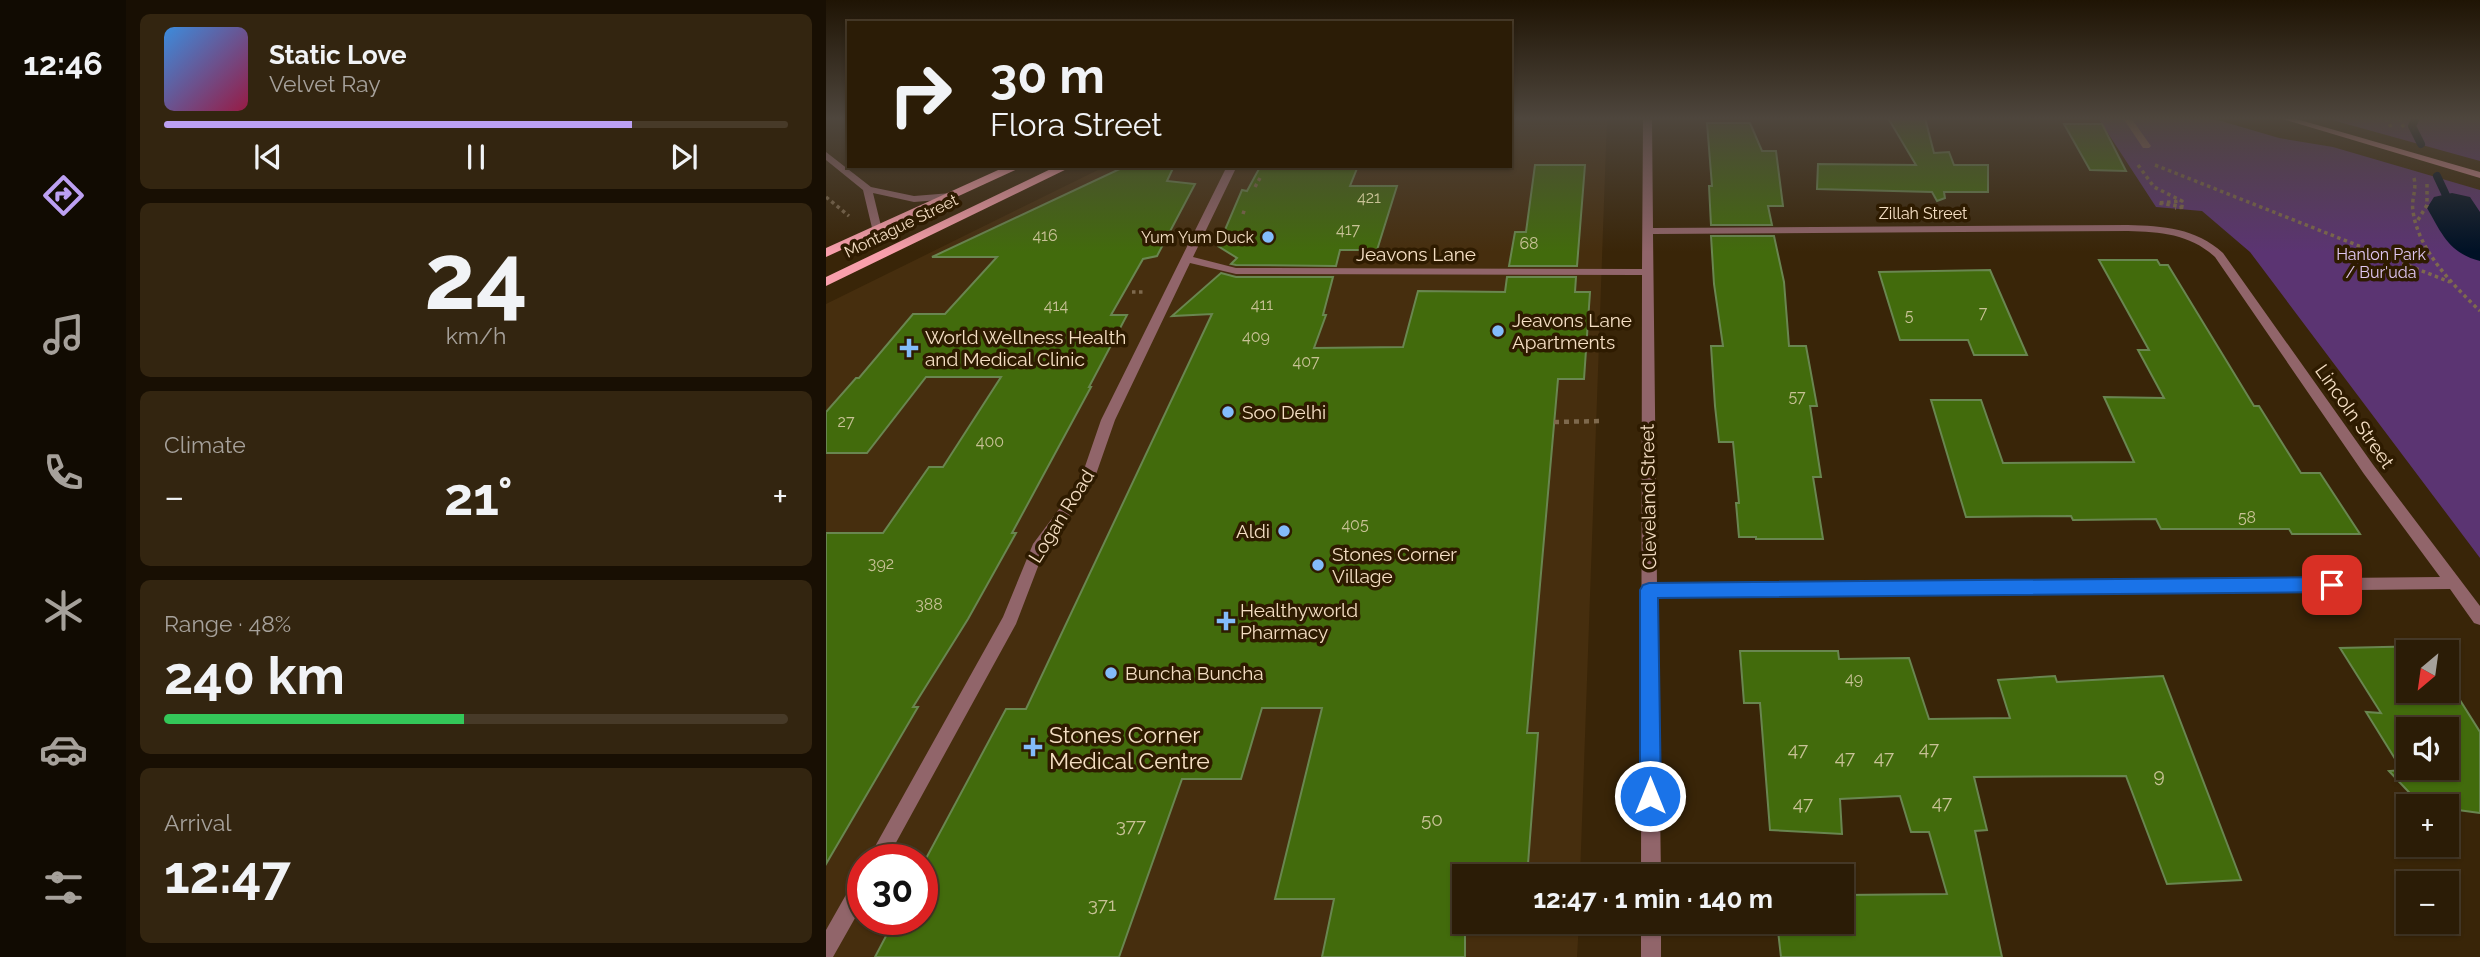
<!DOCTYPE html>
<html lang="en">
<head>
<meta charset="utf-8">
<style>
  body { margin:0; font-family:Raleway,sans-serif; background:#332510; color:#f1f3f6; height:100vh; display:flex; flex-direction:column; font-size:26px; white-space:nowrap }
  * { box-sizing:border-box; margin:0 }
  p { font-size:23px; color:#a6a19b }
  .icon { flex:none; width:38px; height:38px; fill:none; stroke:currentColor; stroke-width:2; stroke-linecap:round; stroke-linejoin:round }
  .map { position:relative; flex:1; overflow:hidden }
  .panel { display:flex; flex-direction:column; gap:14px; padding:14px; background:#180f03; width:700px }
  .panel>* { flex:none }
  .hud { position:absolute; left:21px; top:21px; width:665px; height:147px; border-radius:0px; box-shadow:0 2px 5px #0004,0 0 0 2px #473a28; background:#2b1c06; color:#f1f3f6; overflow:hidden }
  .needle { width:46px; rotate:209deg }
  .controls { position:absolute; left:1570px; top:640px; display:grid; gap:14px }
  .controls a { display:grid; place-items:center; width:63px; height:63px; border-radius:0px; background:#2b1c06; box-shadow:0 2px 5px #0004,0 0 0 2px #473a28; font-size:35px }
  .speed { position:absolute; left:21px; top:844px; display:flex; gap:14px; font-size:35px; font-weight:700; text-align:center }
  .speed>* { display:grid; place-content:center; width:91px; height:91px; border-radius:50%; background:#2b1c06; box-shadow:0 2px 5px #0004,0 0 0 2px #473a28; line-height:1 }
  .speed .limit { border:10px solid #d22; background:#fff; color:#111 }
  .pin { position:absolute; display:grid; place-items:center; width:60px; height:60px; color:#fff; margin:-30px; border-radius:14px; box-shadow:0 4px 10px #0006 }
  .me { position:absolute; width:77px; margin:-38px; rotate:0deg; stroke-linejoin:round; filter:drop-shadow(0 0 5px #0008) }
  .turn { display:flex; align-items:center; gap:24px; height:147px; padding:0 28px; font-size:32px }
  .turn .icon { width:91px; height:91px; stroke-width:2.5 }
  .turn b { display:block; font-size:49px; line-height:60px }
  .big { font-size:52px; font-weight:700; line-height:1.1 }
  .panel .card { flex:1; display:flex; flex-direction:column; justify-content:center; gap:10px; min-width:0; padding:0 24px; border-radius:10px; background:#332510 }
  .panel .dial { align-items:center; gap:0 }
  .dial b { font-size:91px; line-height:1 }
  .song { display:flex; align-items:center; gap:21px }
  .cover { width:84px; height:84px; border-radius:10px; background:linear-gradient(135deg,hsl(210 70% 55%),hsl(340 70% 35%)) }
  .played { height:7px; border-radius:4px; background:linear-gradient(90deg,#bca0f2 75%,#473a28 75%) }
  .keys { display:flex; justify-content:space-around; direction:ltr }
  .heat { display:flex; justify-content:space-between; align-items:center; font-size:38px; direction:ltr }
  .charge { height:10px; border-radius:5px; background:linear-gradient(90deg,#34c759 48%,#473a28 0) }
  .trip { position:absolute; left:626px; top:864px; width:402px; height:70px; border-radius:0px; background:#2b1c06; box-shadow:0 2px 5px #0004,0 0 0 2px #473a28; font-weight:700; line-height:70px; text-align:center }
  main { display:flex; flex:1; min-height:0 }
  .menu { display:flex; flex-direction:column; width:126px; justify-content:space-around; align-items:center; background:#110b02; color:#a6a19b }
  .menu .icon { width:49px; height:49px }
  .menu .on { color:#bca0f2 }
  .menu b { font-size:32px; color:#f1f3f6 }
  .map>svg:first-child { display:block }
  .built { fill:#462e0e; fill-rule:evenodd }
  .green { fill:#5b3472 }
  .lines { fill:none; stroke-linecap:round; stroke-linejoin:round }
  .stream { stroke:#001126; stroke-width:8 }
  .river { fill:#001126; fill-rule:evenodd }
  .building { fill:#426b0c; stroke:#698650; stroke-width:2; fill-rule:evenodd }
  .path-far1 { stroke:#7e694d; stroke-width:3.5; stroke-dasharray:3.5 3.5; stroke-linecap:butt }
  .path { stroke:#7e694d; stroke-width:4.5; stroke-dasharray:5 5; stroke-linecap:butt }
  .street { fill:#91656a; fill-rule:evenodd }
  .secondary { fill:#cc868f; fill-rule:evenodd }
  .primary { fill:#f99fab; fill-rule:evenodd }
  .route { fill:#1a73e8; stroke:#114b97; stroke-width:2 }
  .poi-dot { fill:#83bcfb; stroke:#2e1b00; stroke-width:2.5 }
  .labels { text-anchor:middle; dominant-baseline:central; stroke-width:7; stroke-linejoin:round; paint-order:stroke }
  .number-label { font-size:16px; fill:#c8c296 }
  .far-street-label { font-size:16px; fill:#f5dfc4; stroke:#2e1b00 }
  .far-poi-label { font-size:16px; fill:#f5dfc4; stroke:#2e1b00; text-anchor:end }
  .far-park-label { font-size:16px; fill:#e0c7f1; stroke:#2e1b00 }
  .street-label { font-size:19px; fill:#f5dfc4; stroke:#2e1b00 }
  .poi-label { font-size:19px; fill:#f5dfc4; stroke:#2e1b00; text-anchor:start }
  .near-number-label { font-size:19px; fill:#c8c296 }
  .near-poi-label { font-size:23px; fill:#f5dfc4; stroke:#2e1b00; text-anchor:start }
</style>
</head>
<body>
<main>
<nav class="menu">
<b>12:46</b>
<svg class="icon on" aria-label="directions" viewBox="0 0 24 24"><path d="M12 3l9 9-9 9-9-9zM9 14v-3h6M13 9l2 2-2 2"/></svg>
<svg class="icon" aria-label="music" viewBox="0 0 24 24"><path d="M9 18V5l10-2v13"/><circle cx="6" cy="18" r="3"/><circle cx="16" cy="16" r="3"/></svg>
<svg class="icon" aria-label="phone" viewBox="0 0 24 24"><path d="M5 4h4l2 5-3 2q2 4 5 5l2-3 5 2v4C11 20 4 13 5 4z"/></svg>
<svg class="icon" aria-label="climate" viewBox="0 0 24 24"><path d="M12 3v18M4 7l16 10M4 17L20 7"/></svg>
<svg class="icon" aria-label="car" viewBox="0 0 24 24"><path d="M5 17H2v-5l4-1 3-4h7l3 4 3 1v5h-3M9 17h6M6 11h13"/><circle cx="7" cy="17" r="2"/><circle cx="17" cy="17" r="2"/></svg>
<svg class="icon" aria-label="filters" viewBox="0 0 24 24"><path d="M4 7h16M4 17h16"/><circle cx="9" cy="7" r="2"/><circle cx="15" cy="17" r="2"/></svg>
</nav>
<section class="panel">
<div class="card">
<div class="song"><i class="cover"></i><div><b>Static Love</b><p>Velvet Ray</p></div></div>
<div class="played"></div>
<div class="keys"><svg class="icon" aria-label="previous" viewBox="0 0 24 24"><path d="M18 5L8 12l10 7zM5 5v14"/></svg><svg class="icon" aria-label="pause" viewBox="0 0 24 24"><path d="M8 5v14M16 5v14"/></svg><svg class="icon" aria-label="next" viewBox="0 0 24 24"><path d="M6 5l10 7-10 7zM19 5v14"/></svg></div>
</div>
<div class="card dial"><b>24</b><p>km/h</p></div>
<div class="card"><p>Climate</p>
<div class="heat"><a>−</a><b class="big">21°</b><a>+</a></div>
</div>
<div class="card"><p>Range · 48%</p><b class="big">240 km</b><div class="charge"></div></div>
<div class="card"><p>Arrival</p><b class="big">12:47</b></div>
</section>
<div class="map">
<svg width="1654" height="957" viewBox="0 0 1654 957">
  <rect width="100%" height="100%" fill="#392508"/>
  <!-- built -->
  <path class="built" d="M684 118H781L754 877H639V922H753L751 957H0V304L280 166H684ZM37 859H96V919H37Z"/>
  <!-- green -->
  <path class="green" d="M1272 118H1385L1453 138 1507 147 1654 190V558L1424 252 1376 211 1330 207Z
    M1499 118H1654V161L1643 158Z"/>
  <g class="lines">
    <!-- stream -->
    <path class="stream" d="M1590 118 1586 126 1595 144
      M1611 176 1626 208"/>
    <!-- river -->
    <path class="river" d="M1626 193 1644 197 1654 212V261C1623 253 1616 234 1601 208L1608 197Z"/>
  </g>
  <!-- building -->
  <path class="building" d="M1062 118H1099L1108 153 1123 152 1128 165H1162V192H1118L1119 198 1111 201 1106 192 991 189 992 164 1090 165Z
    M881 123H924L936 151H950L957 206H942L946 225H885L883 186H886Z
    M1238 124H1276L1300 171 1264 170Z
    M709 165H759L751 266H683L689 232H700Z
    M300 166H348L341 181 369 184 331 256 317 259 285 315H301L263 387H265L186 533H190L142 619 87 707H92L0 864V533H57L103 467H117L175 377H100L41 453H0V412L30 378H33L87 314H119L171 257H106Z
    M532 166 524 186H571L551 250H514L510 266 410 265 405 264 411 258 392 246 416 190 421 191 434 167Z
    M885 236H948L958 282 963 346H980L991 406H984L995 477H987L997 539H930V537H913L910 503H913L907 442H893L889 406 885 346H897L888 284Z
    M1273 260H1331L1334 265H1342L1428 406H1433L1475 473H1494L1534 534H1466L1463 529H1335L1330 519 1247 520 1245 516 1140 517 1105 400H1155L1177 463 1308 462 1278 397 1338 398 1312 350H1323Z
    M1164 270 1201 355H1148L1142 340H1074L1053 272Z
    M395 273 410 277H507L497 315H500L488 348 577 347 592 291 679 292 681 277H750L749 292H764L758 379H732L701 733H712L701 877H639V957H496L508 899H449L496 708H436L415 779H356L293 957H49L69 919H96V866L180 709H200L386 314 346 316Z
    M1601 646 1605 653H1582V691H1620V678L1654 732V813L1595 805 1563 771 1576 770 1540 712 1555 713 1514 648ZM1582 730H1620V768H1582Z
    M914 651H1012L1013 659 1083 658 1103 719 1184 718 1172 680 1229 676 1231 682 1337 676 1415 880 1341 884 1300 776 1148 777 1161 830 1149 831 1176 957H955L951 922H1017V895L1121 894 1103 832H1085L1074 796 1014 799 1016 834 944 830 934 703H918Z"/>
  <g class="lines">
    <!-- path-far1 -->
    <path class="path-far1" d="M1560 118 1565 127
      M1573 118 1579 130
      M1312 165 1328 187 1356 201 1332 203 1359 207 1349 208
      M1329 165 1624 282
      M1588 178C1591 190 1585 199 1587 211 1592 250 1627 285 1654 311
      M429 187 434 178
      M0 197 23 216
      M417 214 419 208
      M1592 220 1601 205V182
      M306 292H317"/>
    <!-- path -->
    <path class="path" d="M728 422 777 421"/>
    <!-- street -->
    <path class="street" d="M817 118H826L827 228 1302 225C1337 226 1370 228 1397 253L1548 466 1654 606V625L1648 623 1624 589 831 597 835 877H815L816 275 410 274 364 263 289 420 267 483 218 551 190 624 61 859H42L177 617 207 544 254 481 275 420 401 166H411L367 257 410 268 816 269ZM1302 231C1335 232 1364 234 1389 257L1538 474 1614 577 831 584 827 234Z
      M1297 118H1305L1325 146 1323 148H1317Z
      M0 152 45 187 88 196 125 193 130 196 125 199 88 202 47 193 56 230 55 232H47L37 190 0 160Z
      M37 874V904L7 957H0V930L30 877Z
      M815 922H835V957H815Z"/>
    <!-- secondary -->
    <path class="secondary" d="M1453 118H1467L1654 172V178Z"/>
    <!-- primary -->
    <path class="primary" d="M181 166H198L0 257V248Z
      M231 166H247L0 286V277Z"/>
  </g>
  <!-- sky -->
  <linearGradient id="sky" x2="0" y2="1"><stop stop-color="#1f1404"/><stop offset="0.47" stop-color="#4e463d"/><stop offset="1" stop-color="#4e463d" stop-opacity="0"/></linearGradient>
  <rect width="1654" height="252" fill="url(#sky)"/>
  <!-- route -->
  <path class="route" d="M1506 577 1513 580 1515 585 1513 590 1506 592 832 598 835 796 832 803 824 806 817 803 814 796V590L817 585 823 583Z"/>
  <!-- markers -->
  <g class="poi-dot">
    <circle cx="442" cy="237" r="7"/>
    <circle cx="672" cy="331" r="7"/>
    <path d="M79.5 337.5h7v7h7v7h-7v7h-7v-7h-7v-7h7z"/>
    <circle cx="402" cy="412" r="7"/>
    <circle cx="458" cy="531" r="7"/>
    <circle cx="492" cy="565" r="7"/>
    <path d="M396.5 610.5h7v7h7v7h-7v7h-7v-7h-7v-7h7z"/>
    <circle cx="285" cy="673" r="7"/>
    <path d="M203.5 736.5h7v7h7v7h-7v7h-7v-7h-7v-7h7z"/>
  </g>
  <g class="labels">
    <!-- number labels -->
    <g class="number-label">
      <text x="543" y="197">421</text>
      <text x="522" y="229">417</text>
      <text x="219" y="235">416</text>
      <text x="703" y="243">68</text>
      <text x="436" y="304">411</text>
      <text x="230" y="305">414</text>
      <text x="1157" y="312">7</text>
      <text x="1083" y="315">5</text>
      <text x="430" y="336">409</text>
      <text x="480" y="361">407</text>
      <text x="971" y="396">57</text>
      <text x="20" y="421">27</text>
      <text x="164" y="441">400</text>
      <text x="1421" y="517">58</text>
      <text x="529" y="524">405</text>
      <text x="55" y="563">392</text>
      <text x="103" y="604">388</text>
      <text x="1028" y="678">49</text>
    </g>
    <!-- far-street labels -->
    <g class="far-street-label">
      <text x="1097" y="213">Zillah Street</text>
      <text transform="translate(75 226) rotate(-26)">Montague Street</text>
    </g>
    <!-- far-poi labels -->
    <g class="far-poi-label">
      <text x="428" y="237">Yum Yum Duck</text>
    </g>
    <!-- far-park labels -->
    <g class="far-park-label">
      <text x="1555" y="254">Hanlon Park<tspan x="1555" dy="18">/ Bur'uda</tspan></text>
    </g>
    <!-- street labels -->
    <g class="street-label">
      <text x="590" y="254">Jeavons Lane</text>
      <text transform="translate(1529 416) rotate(55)">Lincoln Street</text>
      <text transform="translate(822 497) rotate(-91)">Cleveland Street</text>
      <text transform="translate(235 516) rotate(-58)">Logan Road</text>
    </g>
    <!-- poi labels -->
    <g class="poi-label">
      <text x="686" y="320">Jeavons Lane<tspan x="686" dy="22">Apartments</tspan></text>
      <text x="99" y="337">World Wellness Health<tspan x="99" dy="22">and Medical Clinic</tspan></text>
      <text x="416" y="412">Soo Delhi</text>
      <text x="444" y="531" text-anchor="end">Aldi</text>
      <text x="506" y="554">Stones Corner<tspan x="506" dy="22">Village</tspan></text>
      <text x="414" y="610">Healthyworld<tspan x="414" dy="22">Pharmacy</tspan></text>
      <text x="299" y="673">Buncha Buncha</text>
    </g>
    <!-- near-number labels -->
    <g class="near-number-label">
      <text x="1103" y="748">47</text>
      <text x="972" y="749">47</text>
      <text x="1019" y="757">47</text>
      <text x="1058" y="757">47</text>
      <text x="1333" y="775">9</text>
      <text x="1116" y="802">47</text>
      <text x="977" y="803">47</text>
      <text x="606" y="819">50</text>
      <text x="305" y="825">377</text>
      <text x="276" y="904">371</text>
    </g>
    <!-- near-poi labels -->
    <g class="near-poi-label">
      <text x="223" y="734">Stones Corner<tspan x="223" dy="26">Medical Centre</tspan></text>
    </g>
  </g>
</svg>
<div class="controls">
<a><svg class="needle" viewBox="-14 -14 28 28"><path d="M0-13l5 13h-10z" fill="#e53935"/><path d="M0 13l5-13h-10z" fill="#a6a19b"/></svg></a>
<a><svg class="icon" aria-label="sound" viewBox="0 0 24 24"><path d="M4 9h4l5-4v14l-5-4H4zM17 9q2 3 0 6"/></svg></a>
<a>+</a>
<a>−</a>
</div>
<div class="speed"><div class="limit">30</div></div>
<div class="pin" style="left:1506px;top:585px;background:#d93025"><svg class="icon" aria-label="arrive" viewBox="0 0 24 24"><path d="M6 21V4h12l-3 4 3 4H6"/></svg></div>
<svg class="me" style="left:824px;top:796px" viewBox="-20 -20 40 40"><circle r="17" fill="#1a73e8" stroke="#fff" stroke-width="3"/><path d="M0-11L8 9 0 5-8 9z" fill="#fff"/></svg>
<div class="trip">12:47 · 1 min · 140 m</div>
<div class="hud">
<div class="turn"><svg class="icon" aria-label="right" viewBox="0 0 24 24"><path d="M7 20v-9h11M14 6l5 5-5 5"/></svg><div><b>30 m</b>Flora Street</div></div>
</div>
</div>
</main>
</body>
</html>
